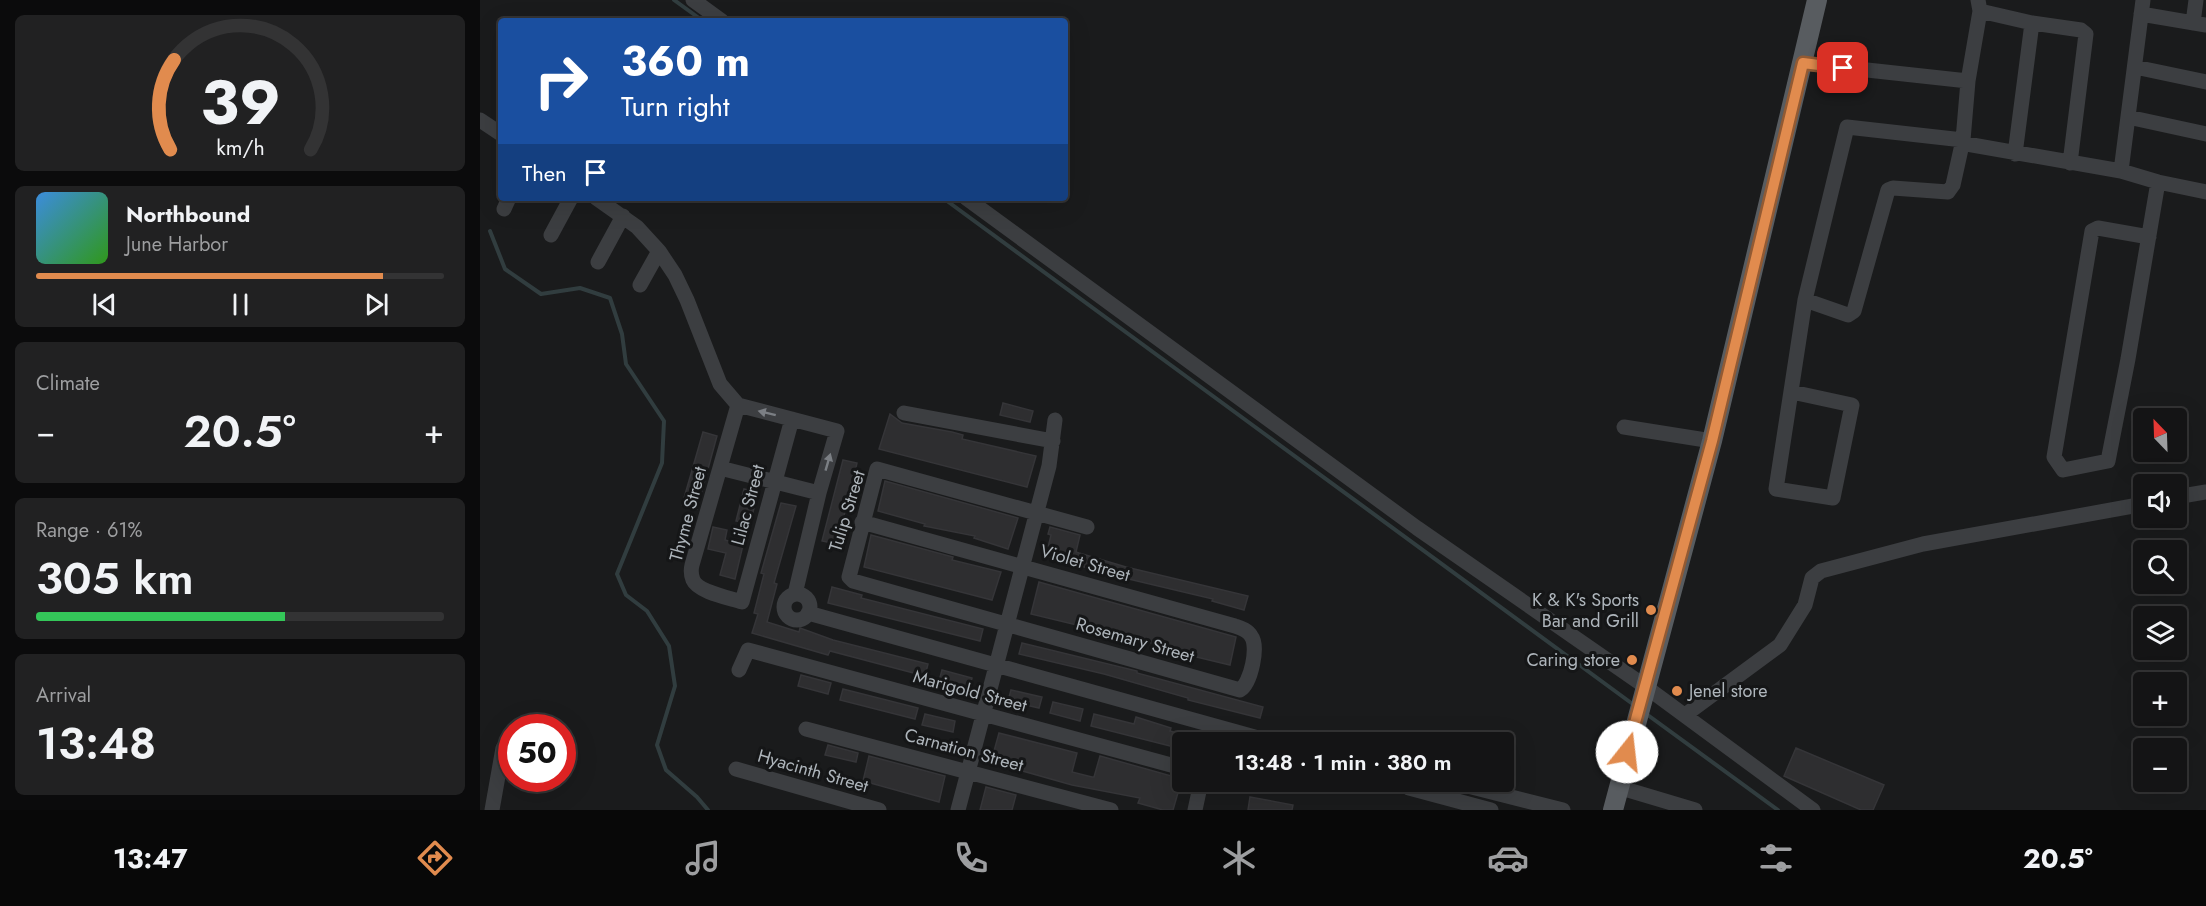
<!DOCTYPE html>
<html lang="en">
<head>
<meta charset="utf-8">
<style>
  body { margin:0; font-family:Jost,sans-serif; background:#212122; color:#f1f3f6; height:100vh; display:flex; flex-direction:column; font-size:22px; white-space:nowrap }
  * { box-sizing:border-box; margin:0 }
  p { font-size:20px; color:#9d9ea0 }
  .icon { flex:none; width:33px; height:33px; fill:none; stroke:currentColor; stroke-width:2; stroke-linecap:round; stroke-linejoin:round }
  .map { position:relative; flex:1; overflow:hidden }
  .drawer { display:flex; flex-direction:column; gap:15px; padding:15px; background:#0b0b0c; width:480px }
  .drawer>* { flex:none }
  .hud { position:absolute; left:18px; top:18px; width:570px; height:183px; border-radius:6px; box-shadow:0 6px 24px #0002,0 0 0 2px #333334; background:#1a4fa0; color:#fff; overflow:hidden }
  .needle { width:39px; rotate:337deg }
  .fabs { position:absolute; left:1653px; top:408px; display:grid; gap:12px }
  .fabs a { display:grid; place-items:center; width:54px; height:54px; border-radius:6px; background:#141415; box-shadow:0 6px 24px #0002,0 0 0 2px #333334; font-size:30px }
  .speed { position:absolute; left:18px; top:714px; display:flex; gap:12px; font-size:30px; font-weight:700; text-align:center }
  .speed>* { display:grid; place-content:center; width:78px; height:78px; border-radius:50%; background:#141415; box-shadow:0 6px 24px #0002,0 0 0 2px #333334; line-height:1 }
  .speed .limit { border:9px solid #d22; background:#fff; color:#111 }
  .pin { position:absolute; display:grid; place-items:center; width:51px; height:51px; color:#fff; margin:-26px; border-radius:12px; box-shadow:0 3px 9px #0006 }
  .me { position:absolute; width:66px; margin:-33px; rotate:16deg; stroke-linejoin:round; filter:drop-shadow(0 0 4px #0008) }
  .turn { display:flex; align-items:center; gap:21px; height:126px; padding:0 24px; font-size:27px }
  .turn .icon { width:78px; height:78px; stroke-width:2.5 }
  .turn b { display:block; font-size:42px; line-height:51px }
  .then { display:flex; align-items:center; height:57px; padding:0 24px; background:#0003; gap:12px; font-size:22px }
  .big { font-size:45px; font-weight:600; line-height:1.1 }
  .drawer .tile { flex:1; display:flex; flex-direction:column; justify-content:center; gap:9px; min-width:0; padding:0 21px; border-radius:9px; background:#212122 }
  .drawer .dial { align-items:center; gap:0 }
  .dial svg { height:156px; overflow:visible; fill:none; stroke:#333334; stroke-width:7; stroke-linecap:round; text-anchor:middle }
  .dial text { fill:#f1f3f6; stroke:none }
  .song { display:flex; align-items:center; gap:18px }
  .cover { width:72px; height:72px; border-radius:9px; background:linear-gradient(135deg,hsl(210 70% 55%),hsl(110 70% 35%)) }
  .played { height:6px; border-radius:3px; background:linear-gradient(90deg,#e18b4e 85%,#333334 85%) }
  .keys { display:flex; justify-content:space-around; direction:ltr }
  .heat { display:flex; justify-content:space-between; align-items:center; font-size:33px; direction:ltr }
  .charge { height:9px; border-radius:4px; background:linear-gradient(90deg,#34c759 61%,#333334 0) }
  .trip { position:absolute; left:692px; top:732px; width:342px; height:60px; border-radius:6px; background:#141415; box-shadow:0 6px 24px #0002,0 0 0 2px #333334; font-weight:600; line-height:60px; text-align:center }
  .tabs { display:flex; height:96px; justify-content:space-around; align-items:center; background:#080808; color:#9d9ea0 }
  .tabs .icon { width:42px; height:42px }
  .tabs .active { color:#e18b4e }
  .tabs b { font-size:27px; color:#f1f3f6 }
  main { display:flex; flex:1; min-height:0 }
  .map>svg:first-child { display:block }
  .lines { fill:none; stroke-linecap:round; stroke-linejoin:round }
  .stream { stroke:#313d3f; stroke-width:4 }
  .building { fill:#2e2e30; stroke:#353538; stroke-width:1.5 }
  .minor { stroke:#3c3e41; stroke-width:15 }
  .major { stroke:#585c60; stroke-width:20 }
  .oneway { fill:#7b7f84 }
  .route-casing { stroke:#925a33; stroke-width:15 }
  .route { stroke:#e18b4e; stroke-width:10 }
  .poi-dot { fill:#e18b4e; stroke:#151617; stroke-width:2 }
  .labels { text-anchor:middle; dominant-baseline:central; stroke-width:6; stroke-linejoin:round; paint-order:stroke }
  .street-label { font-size:18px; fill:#aeb5bb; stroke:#151617 }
  .poi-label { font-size:18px; fill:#aeb5bb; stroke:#151617; text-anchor:end }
</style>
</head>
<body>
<main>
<section class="drawer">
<div class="tile dial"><svg viewBox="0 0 100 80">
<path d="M14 69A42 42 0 1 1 86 69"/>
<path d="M14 69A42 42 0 0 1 16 23" stroke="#e18b4e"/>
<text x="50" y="56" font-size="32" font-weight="700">39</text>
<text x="50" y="72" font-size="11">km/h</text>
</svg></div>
<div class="tile">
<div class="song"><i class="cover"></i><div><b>Northbound</b><p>June Harbor</p></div></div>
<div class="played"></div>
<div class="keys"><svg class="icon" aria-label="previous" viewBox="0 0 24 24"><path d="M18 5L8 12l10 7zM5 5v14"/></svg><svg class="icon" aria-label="pause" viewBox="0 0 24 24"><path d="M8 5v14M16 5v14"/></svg><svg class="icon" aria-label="next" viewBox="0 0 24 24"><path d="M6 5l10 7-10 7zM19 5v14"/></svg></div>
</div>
<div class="tile"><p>Climate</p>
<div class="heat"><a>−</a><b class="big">20.5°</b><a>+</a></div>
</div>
<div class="tile"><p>Range · 61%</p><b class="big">305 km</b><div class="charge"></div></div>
<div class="tile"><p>Arrival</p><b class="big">13:48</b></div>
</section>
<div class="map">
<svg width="1726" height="810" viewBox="0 0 1726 810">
  <rect width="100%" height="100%" fill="#1a1b1c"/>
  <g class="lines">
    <!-- stream -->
    <path class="stream" d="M194 0 223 21
      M463 198 1154 705
      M10 231 25 269 61 294 100 288 130 298 142 334 146 364 184 421 182 463 137 574 146 595 167 611 189 646 195 686 177 745 186 770 217 797 228 810
      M1165 713 1298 810"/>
  </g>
  <!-- building -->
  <path class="building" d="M523 403 553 411 550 422 520 415Z
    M410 414 422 423 472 432 483 435 482 439 556 456 547 487 399 449Z
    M223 432 237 436 217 509 202 505Z
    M363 460 377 463 357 544 342 541Z
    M405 481 538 518 528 549 494 538 495 536 444 526 445 524 398 511Z
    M264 489 278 492 270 524 256 521Z
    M301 503 316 506 294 583 297 584 287 622 319 632 320 628 353 640 448 664 445 676 350 651 348 655 272 633 278 614 274 613 284 574 281 573Z
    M233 527 247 530 245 540 263 545 255 579 240 575 246 553 228 549Z
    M570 527 600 535 596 552 599 553 646 567 768 596 764 610 732 601 733 599 636 576 566 556 571 535 568 534Z
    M391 535 473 557 472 560 521 572 512 600 384 567Z
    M559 582 756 637 750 665 679 648 680 645 551 614Z
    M352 587 382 595 381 598 503 629 500 641 348 603Z
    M542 643 657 671V673L783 707 780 718 708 700V698L624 674 539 654Z
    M462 670 492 678 489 689 459 681Z
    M321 675 351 683 348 694 318 686Z
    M363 689 438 708 435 719 360 700Z
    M531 690 562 697 559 708 528 701Z
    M573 702 603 709 600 721 570 713Z
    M445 714 475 721 473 732 442 725Z
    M614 714 654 724 656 717 691 728 690 731 702 734V749L611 726Z
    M519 733 597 753 592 772 612 777H614L620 756 702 779 693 810H683L658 803 660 798 592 785 511 762Z
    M348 745 378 753 376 762 345 755Z
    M1316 748 1404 785 1393 810H1381L1304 776Z
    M389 756 465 776 459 802 383 781Z
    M506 787 536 795 532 810H500Z
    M770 797 813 805 812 810H768Z"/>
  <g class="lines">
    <!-- minor -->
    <path class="minor" d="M213 0 242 21
      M1500 11 1552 23 1601 30 1606 34 1590 163
      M1661 14 1726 25
      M1713 23 1716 0
      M1323 63 1488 81
      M1655 67 1726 82
      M1648 117 1726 134
      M0 120 21 134
      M1481 143 1641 171 1678 182 1726 192
      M1535 154 1552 23
      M1641 171 1663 0
      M116 198 157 227 179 251 195 275 207 300 240 384 258 405 357 431 339 493 315 594
      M486 198 937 528 1166 687 1333 810
      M24 209 29 198
      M71 235 91 198
      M1669 237 1618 228 1612 231 1574 457 1583 470 1628 461 1648 359 1678 182
      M118 262 143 216
      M160 285 179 251
      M1325 300 1368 315 1374 311 1408 190 1413 188 1468 192 1473 185 1483 140 1488 81 1500 11 1498 0
      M1312 392 1372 405 1353 498 1296 489 1325 300 1367 127 1483 140
      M258 405 212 565C211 569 211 575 213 580 218 592 250 598 262 602L312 419
      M424 413 573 441
      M1144 427 1232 441
      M240 468 339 493
      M1696 497 1726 492
      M382 522 755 626C761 628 768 630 771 636 779 646 771 683 760 690L373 581 369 577 397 469 607 527
      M304 607a13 13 0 1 1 26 0a13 13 0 1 1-26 0Z
      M328 613 793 742
      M259 670 268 650 702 768
      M1205 715 1300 645 1325 605 1332 578 1341 571 1443 544 1664 504
      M326 729 631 810
      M256 769 399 810
      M922 782 929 788 1011 810
      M972 782 1083 810
      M1138 787 1215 810
      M12 810 23 748 28 744 32 745
      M478 810 569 466 575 420
      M715 810 721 782"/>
    <!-- major -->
    <path class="major" d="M1133 810 1232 441 1337 0"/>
  </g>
  <!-- one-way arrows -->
  <defs><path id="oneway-solid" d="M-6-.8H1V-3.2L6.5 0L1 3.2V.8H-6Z" transform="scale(1.5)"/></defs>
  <g class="oneway">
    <use href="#oneway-solid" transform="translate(287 413) rotate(-166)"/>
    <use href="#oneway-solid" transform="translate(348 462) rotate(-74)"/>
  </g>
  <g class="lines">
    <!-- route casing -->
    <g class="route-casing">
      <path id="route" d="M1147 752 1232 441 1323 63 1363 68"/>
    </g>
    <!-- route -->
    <use href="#route" class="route"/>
  </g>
  <!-- markers -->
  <g class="poi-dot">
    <circle cx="1171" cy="610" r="6"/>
    <circle cx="1152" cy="660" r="6"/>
    <circle cx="1197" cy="691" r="6"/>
  </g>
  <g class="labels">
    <!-- street labels -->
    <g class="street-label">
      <text transform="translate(268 505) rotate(-75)">Lilac Street</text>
      <text transform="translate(367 511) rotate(-73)">Tulip Street</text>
      <text transform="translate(208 514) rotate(-75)">Thyme Street</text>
      <text transform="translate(605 563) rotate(16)">Violet Street</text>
      <text transform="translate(655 640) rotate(16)">Rosemary Street</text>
      <text transform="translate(490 691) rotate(15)">Marigold Street</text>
      <text transform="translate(484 750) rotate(15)">Carnation Street</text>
      <text transform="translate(333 771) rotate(16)">Hyacinth Street</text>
    </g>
    <!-- poi labels -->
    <g class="poi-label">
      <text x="1159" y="600">K &amp; K's Sports<tspan x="1159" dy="21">Bar and Grill</tspan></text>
      <text x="1140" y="660">Caring store</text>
      <text x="1209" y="691" text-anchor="start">Jenel store</text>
    </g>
  </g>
</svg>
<div class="fabs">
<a><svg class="needle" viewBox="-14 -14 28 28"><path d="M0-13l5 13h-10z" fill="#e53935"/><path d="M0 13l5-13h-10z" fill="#9d9ea0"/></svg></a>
<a><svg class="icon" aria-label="sound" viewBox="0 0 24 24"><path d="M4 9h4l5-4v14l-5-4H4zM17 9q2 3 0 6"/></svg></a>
<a><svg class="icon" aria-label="search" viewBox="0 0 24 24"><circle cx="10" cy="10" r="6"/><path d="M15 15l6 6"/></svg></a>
<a><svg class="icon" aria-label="layers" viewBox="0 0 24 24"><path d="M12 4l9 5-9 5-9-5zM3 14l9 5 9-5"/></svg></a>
<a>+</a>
<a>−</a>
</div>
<div class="speed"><div class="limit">50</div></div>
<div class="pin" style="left:1363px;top:68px;background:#d93025"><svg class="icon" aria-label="arrive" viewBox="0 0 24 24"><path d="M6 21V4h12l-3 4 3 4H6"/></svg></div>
<svg class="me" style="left:1147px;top:752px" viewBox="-20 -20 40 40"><circle r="19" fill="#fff"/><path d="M0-13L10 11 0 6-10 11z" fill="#e18b4e"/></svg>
<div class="trip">13:48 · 1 min · 380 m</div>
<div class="hud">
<div class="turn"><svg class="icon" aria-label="right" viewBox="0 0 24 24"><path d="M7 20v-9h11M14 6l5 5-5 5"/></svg><div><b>360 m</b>Turn right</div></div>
<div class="then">Then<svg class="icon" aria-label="arrive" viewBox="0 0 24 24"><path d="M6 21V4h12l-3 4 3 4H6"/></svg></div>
</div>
</div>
</main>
<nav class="tabs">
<b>13:47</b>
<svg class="icon active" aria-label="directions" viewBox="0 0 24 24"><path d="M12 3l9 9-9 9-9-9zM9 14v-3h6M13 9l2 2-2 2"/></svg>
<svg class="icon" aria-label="music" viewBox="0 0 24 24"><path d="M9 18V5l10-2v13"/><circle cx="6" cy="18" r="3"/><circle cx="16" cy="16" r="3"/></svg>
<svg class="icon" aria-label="phone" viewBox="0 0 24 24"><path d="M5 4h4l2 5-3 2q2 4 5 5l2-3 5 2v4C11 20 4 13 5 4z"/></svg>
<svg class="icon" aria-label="climate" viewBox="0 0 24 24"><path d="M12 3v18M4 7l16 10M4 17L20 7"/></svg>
<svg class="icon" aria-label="car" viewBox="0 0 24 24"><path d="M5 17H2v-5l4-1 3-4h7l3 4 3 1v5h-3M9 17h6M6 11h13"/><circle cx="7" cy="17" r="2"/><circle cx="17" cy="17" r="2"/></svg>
<svg class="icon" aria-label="filters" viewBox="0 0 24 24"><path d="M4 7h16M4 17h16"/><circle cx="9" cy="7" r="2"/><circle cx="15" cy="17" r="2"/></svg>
<b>20.5°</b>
</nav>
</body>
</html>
